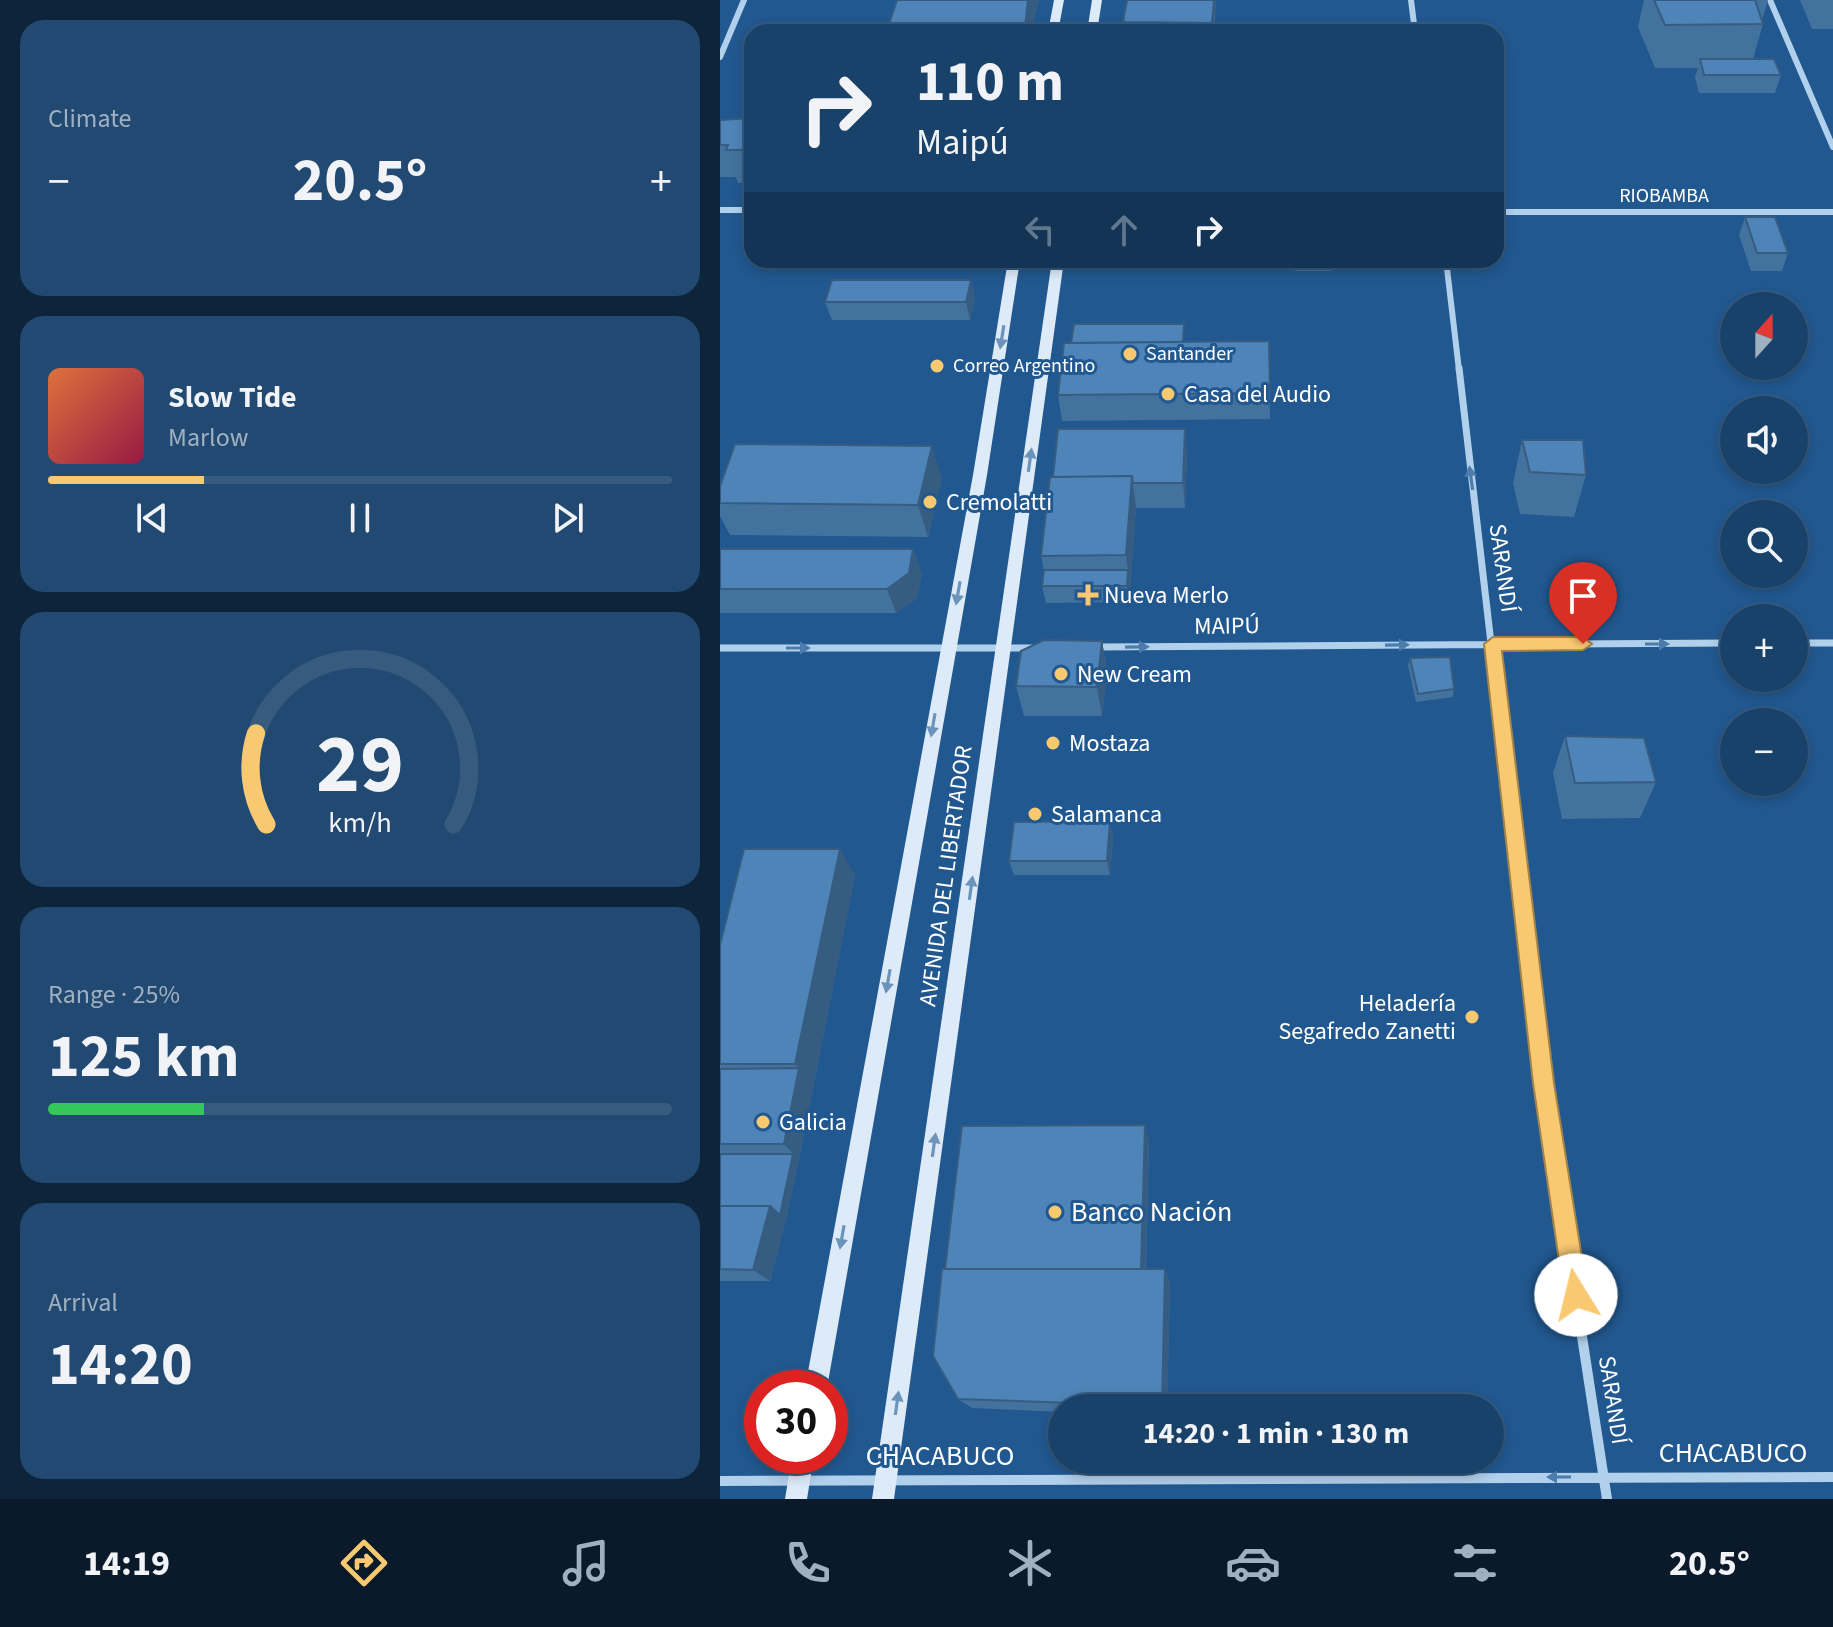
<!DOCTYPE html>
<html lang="en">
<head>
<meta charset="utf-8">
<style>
  body { margin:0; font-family:"Source Sans 3",sans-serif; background:#224971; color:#f1f3f6; height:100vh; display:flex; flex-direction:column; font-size:30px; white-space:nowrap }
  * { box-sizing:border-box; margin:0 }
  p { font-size:26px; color:#9fb0c1 }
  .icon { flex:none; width:44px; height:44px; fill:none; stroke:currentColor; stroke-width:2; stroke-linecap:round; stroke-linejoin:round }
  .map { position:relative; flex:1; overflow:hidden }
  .drawer { display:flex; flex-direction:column; gap:20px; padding:20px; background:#0e243b; width:720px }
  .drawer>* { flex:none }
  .hud { position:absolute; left:24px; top:24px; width:760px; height:244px; border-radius:24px; box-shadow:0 4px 12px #0003,0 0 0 2px #375b7e; background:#19426b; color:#f1f3f6; overflow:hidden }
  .needle { width:52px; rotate:21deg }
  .buttons { position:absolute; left:1000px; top:292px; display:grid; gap:16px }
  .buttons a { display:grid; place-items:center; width:88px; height:88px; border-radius:50%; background:#19426b; box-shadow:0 4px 12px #0003,0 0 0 2px #375b7e; font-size:40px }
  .speed { position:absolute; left:24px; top:1370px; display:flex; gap:16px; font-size:40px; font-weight:700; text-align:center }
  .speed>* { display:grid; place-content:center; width:104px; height:104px; border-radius:50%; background:#19426b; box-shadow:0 4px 12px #0003,0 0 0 2px #375b7e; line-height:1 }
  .speed .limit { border:12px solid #d22; background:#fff; color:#111 }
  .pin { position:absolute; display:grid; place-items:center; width:68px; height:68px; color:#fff; margin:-82px -34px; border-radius:50% 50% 50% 0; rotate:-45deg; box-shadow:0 0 8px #0007 }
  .pin .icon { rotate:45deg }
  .me { position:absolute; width:88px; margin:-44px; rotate:351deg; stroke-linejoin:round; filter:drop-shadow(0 0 6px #0008) }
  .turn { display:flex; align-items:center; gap:28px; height:168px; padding:0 40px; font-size:36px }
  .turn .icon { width:104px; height:104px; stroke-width:2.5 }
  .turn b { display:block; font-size:56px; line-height:68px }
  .lanes { display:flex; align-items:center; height:76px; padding:0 40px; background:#0003; justify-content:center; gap:40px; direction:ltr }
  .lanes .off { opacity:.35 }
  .big { font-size:60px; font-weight:700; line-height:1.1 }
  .drawer .widget { flex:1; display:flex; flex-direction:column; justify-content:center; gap:12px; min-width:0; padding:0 28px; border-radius:24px; background:#224971 }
  .drawer .dial { align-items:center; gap:0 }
  .dial svg { height:208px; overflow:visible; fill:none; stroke:#375b7e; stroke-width:7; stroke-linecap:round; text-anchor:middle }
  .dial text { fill:#f1f3f6; stroke:none }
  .song { display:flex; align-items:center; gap:24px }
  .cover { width:96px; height:96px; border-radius:12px; background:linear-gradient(135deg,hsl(20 70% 55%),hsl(340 70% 35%)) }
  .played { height:8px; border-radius:4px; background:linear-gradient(90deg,#f9c972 25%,#375b7e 25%) }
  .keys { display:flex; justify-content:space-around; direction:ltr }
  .heat { display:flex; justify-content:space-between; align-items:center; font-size:44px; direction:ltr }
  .charge { height:12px; border-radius:6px; background:linear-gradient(90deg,#34c759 25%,#375b7e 0) }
  .trip { position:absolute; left:328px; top:1394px; width:456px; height:80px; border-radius:40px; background:#19426b; box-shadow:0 4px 12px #0003,0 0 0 2px #375b7e; font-weight:700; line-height:80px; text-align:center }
  .menu { display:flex; height:128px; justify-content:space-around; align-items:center; background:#0a1a2b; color:#9fb0c1 }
  .menu .icon { width:56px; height:56px }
  .menu .on { color:#f9c972 }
  .menu b { font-size:36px; color:#f1f3f6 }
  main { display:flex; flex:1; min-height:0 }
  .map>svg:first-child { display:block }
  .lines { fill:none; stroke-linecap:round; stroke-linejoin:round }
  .minor-far2 { stroke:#b1d0ec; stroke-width:6 }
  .minor-far1 { stroke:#b1d0ec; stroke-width:7 }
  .minor { stroke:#b1d0ec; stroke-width:10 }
  .secondary { fill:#ddebf9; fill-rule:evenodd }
  .wall { fill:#43729e }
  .shaded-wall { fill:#375c81 }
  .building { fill:#4e84b8; stroke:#375c81; stroke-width:2 }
  .oneway { fill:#6c93b9 }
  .oneway2 { fill:#4c7cab }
  .route { fill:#f9c972; stroke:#a2834a; stroke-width:2 }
  .poi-dot { fill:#f9c972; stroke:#21588f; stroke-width:3 }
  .labels { text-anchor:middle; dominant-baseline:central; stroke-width:6; stroke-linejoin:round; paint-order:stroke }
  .far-street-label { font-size:20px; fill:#fff; stroke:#21588f }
  .far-poi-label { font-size:20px; fill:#fff; stroke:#21588f; text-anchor:start }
  .poi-label { font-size:24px; fill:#fff; stroke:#21588f; text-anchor:start }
  .street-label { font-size:24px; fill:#fff; stroke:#21588f }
  .near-poi-label { font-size:28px; fill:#fff; stroke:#21588f; text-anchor:start }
  .near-street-label { font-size:28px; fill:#fff; stroke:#21588f }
</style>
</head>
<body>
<main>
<section class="drawer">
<div class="widget"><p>Climate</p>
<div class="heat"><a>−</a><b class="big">20.5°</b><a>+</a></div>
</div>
<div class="widget">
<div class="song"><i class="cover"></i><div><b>Slow Tide</b><p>Marlow</p></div></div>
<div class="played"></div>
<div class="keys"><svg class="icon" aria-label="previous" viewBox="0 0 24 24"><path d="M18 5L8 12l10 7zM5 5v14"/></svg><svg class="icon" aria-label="pause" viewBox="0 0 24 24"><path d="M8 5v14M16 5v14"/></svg><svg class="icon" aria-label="next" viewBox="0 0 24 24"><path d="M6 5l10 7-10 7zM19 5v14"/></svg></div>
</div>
<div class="widget dial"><svg viewBox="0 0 100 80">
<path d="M14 69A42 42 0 1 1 86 69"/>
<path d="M14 69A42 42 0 0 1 10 34" stroke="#f9c972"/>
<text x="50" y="56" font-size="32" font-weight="700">29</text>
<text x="50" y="72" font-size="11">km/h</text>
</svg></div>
<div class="widget"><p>Range · 25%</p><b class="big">125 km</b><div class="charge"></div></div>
<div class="widget"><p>Arrival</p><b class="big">14:20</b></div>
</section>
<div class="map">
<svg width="1113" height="1499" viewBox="0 0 1113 1499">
  <rect width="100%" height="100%" fill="#21588f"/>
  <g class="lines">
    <!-- minor-far2 -->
    <path class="minor-far2" d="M691 0 695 32
      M1050 0 1113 147
      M0 57 24 0
      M0 210H32
      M776 212H1113
      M726 260 739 370"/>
    <!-- minor-far1 -->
    <path class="minor-far1" d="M739 368 796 858
      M1074 643H1113
      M375 647 1014 643
      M0 648H317"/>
    <!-- minor -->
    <path class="minor" d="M796 856 823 1083 887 1499
      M0 1481 1113 1477"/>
    <!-- secondary -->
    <path class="secondary" d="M334 0H344L338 32H328Z
      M372 0H382L377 32H367Z
      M288 260H300L267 475 107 1388H85L253 475Z
      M332 260H344L174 1499H152Z
      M72 1456H94L87 1499H65Z"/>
  </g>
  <!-- wall -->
  <path class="wall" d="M319 0 315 14 313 32H169L168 27Z
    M496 0 494 32H404L403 22Z
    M924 0H1048L1042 20 1043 24 1033 59 1061 75 1055 93H979L975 77 978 68H935L918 27Z
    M1080 0H1113V29H1092Z
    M32 118V183H18L16 177H0V120Z
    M1025 217 1068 253 1062 271H1031L1019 235Z
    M487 260H532V270L487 269Z
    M575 260H611V271H575Z
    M251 280 255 298 250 320H112L105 302Z
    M549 341 550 419 342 421 338 395 466 342Z
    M465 429 467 454 465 508H416L409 602 326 603 322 586 324 570 321 556Z
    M802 440 866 475 854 517 800 514 793 483Z
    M222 478 208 537 10 535 0 516V486Z
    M0 549 202 573 197 598 176 613H0Z
    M382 641 387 671 382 716H304L296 686Z
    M690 658 734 689 733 697 696 702 688 666Z
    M845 736 936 782 920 818 842 819 833 773Z
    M393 836 390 875H294L289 861Z
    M135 875 79 1159 66 1219 50 1281H0V945Z
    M429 1140 426 1269H445L450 1283 447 1408H342V1412L252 1408 238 1399 225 1269Z"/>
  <!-- shaded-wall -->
  <path class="shaded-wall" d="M308 0H319L315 14 313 32H306L305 27Z
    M494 0H496L493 32 492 23Z
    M251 280 255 298 250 320 246 302Z
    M465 429 467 454 465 508 463 483Z
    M212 446 222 478 208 537 198 505Z
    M412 476 416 508 409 602 407 586 408 570 406 555Z
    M193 549 202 573 197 598 176 613 167 589Z
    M382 641 387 671 382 716 377 687Z
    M390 821 393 836 390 875 387 861Z
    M120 849 135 875 79 1159 66 1219 50 1281 33 1270 50 1206 73 1154 64 1144 79 1068 75 1064Z
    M425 1125 429 1140 425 1282 421 1271Z
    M445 1269 450 1283 447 1408H443Z"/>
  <!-- building -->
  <path class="building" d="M177 0H308L305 27H168Z
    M407 0H494L492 23 403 22Z
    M934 0H1035L1043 24 945 25Z
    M980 59H1054L1061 75H984Z
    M32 118V150H6L8 145H0V120Z
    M1025 217H1055L1068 253H1037Z
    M112 280H251L246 302H105Z
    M354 324H464L463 342 351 343Z
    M549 341 550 393 338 395 344 343Z
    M338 429H465L463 483H413L412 476 333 477Z
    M802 440H863L866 475 810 472Z
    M15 444 212 446 198 505 0 503V486Z
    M412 476 406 555 321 556 330 477Z
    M0 549H193L189 573 167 589H0Z
    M324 570H408L407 586H322Z
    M324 640 382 641 377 687 296 686 301 651Z
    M730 657 734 689 698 694 690 658Z
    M845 736 924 738 936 782 855 783Z
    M390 821 387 861H289L294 822Z
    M24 849H120L75 1064H0V945Z
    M79 1068 64 1144H0V1069Z
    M425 1125 421 1269H225L242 1126Z
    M0 1154H73L60 1215 50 1206H0Z
    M0 1206H50L33 1270 0 1269Z
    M222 1269H445L442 1406 238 1399 213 1356Z"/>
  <!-- one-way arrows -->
  <defs><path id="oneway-solid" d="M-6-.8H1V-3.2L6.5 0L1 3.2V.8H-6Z" transform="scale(2)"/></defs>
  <g class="oneway">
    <use href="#oneway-solid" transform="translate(282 337) rotate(99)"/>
    <use href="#oneway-solid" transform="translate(310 460) rotate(-82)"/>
    <use href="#oneway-solid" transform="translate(238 593) rotate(100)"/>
    <use href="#oneway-solid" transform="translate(213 725) rotate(100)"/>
    <use href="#oneway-solid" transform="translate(251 888) rotate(-82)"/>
    <use href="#oneway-solid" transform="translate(168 981) rotate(100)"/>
    <use href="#oneway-solid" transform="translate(214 1145) rotate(-82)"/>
    <use href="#oneway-solid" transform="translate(122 1237) rotate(100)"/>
    <use href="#oneway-solid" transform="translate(177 1403) rotate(-82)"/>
  </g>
  <g class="oneway2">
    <use href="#oneway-solid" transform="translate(751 478) rotate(-98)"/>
    <use href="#oneway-solid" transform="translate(937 644)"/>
    <use href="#oneway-solid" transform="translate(677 645) rotate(-1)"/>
    <use href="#oneway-solid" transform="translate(417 647) rotate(-1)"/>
    <use href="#oneway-solid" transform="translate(78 648)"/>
    <use href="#oneway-solid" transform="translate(839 1477) rotate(180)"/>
  </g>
  <!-- route -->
  <path class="route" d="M773 637H863L872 644 863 650 782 651 834 1083 868 1295 864 1303 856 1307 848 1303 844 1295 813 1083 764 644Z"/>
  <!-- markers -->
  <g class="poi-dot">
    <circle cx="410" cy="354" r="8"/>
    <circle cx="217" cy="366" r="8"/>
    <circle cx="448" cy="394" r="8"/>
    <circle cx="210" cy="502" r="8"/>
    <path d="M364 583h8v8h8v8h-8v8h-8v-8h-8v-8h8z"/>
    <circle cx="341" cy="674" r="8"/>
    <circle cx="333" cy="743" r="8"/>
    <circle cx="315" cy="814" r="8"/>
    <circle cx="752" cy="1017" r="8"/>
    <circle cx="43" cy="1122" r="8"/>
    <circle cx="335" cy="1212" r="8"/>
  </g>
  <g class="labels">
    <!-- far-street labels -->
    <g class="far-street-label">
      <text x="944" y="196">RIOBAMBA</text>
    </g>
    <!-- far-poi labels -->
    <g class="far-poi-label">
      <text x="426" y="354">Santander</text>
      <text x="233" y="366">Correo Argentino</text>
    </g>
    <!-- poi labels -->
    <g class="poi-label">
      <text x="464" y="394">Casa del Audio</text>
      <text x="226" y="502">Cremolatti</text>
      <text x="384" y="595">Nueva Merlo</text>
      <text x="357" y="674">New Cream</text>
      <text x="349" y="743">Mostaza</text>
      <text x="331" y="814">Salamanca</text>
      <text x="736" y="1003" text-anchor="end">Heladería<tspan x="736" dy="28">Segafredo Zanetti</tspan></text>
      <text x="59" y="1122">Galicia</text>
    </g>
    <!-- street labels -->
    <g class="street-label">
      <text transform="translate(783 568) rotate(82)">SARANDÍ</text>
      <text transform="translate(507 626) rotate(-1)">MAIPÚ</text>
      <text transform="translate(226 876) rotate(-82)">AVENIDA DEL LIBERTADOR</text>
      <text transform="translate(893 1400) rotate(81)">SARANDÍ</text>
    </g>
    <!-- near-poi labels -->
    <g class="near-poi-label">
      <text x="351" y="1212">Banco Nación</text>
    </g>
    <!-- near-street labels -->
    <g class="near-street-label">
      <text x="1013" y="1453">CHACABUCO</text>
      <text x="220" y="1456">CHACABUCO</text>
    </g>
  </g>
</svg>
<div class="buttons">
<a><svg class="needle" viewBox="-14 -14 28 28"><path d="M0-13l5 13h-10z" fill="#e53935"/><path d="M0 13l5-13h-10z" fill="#9fb0c1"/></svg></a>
<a><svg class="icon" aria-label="sound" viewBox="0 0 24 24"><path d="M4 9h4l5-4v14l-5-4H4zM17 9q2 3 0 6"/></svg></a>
<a><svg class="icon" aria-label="search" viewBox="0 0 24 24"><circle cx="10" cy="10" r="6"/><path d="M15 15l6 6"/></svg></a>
<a>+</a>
<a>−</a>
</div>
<div class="speed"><div class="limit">30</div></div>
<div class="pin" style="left:863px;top:644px;background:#d93025"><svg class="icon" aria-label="arrive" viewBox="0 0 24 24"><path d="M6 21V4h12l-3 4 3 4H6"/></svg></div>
<svg class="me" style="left:856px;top:1295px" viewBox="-20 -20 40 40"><circle r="19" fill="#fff"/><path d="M0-13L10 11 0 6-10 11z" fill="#f9c972"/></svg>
<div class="trip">14:20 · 1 min · 130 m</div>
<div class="hud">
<div class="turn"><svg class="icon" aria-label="right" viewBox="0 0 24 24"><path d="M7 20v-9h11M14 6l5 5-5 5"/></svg><div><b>110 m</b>Maipú</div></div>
<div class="lanes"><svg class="icon off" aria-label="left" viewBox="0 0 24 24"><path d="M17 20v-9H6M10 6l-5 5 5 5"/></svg><svg class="icon off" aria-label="ahead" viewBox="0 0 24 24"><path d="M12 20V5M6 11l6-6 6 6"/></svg><svg class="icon" aria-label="right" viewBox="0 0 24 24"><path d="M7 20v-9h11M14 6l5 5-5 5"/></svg></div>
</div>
</div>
</main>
<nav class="menu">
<b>14:19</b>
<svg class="icon on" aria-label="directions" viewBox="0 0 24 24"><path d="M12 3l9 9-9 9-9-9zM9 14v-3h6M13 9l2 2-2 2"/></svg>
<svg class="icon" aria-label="music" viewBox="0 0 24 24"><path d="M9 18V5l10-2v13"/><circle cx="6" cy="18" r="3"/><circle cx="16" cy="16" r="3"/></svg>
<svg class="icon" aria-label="phone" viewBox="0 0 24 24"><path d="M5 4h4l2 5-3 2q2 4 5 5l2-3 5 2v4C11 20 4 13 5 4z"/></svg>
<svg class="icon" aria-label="climate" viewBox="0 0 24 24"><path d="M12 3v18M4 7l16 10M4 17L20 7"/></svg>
<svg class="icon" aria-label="car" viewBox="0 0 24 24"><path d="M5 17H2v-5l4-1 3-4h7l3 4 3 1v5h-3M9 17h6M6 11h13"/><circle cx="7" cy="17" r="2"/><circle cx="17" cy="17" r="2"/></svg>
<svg class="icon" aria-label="filters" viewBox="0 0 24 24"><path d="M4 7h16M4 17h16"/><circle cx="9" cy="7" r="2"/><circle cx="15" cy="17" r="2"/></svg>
<b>20.5°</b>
</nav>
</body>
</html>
